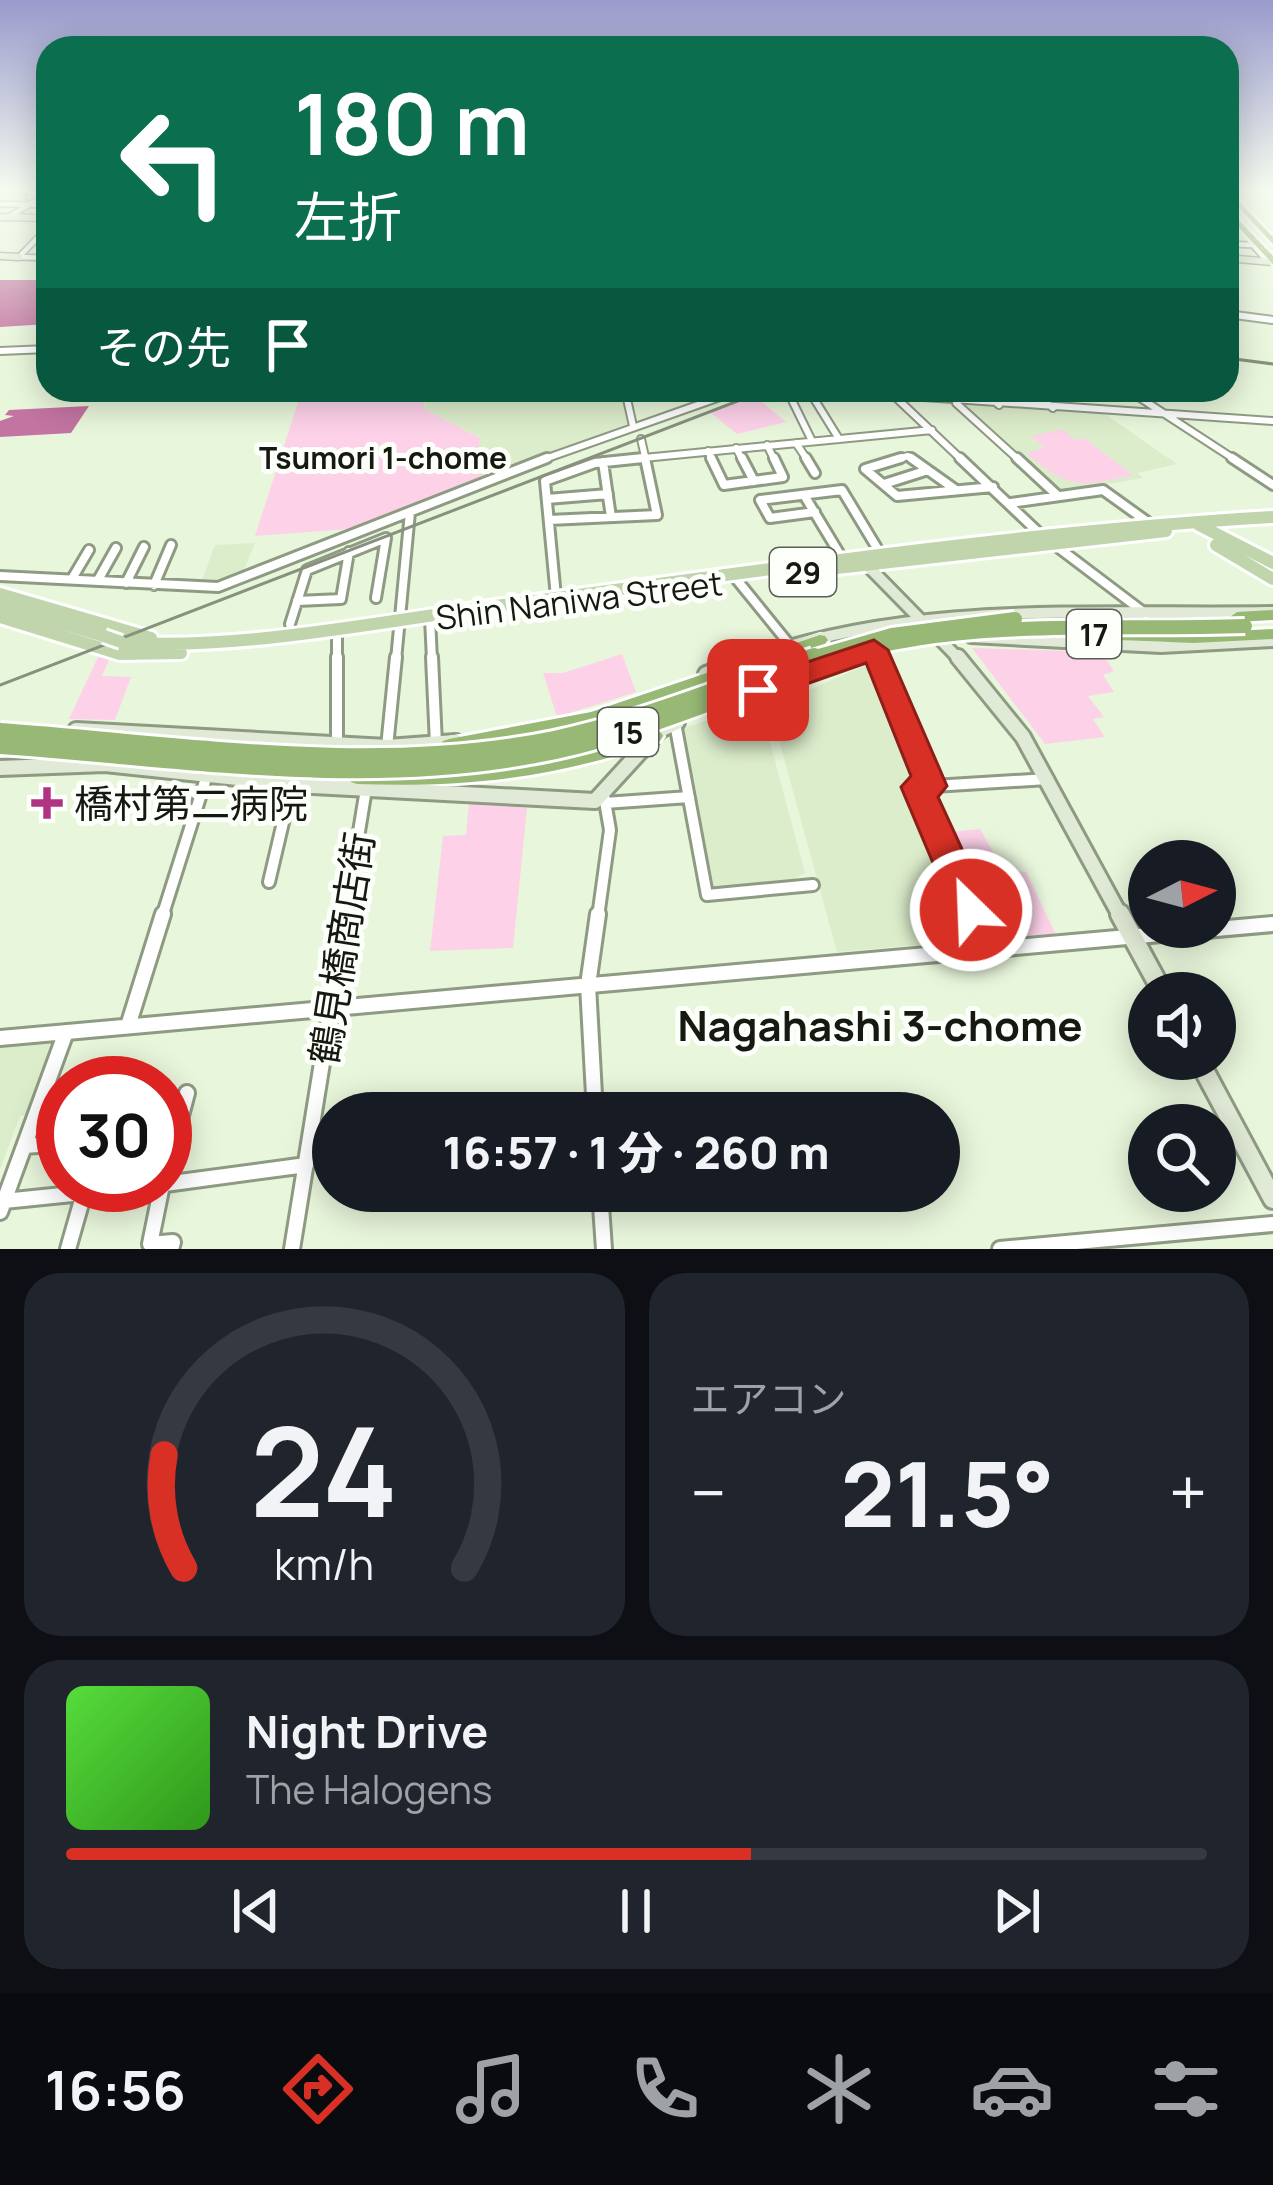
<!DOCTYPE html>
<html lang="ja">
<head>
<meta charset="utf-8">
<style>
  body { margin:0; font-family:Manrope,"Noto Sans JP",sans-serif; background:#20242c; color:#f1f3f6; height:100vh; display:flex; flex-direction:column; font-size:45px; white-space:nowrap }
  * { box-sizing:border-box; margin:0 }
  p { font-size:39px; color:#9ea1a6 }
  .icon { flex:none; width:66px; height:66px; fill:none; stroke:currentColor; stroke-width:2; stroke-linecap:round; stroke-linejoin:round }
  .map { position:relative; height:1249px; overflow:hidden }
  .panel { display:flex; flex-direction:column; gap:24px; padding:24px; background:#0d0f14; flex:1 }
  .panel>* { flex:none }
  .banner { position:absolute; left:36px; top:36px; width:1203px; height:366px; border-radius:36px; box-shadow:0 6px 30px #0003; background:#0b6e4f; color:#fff; overflow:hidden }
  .needle { width:78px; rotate:84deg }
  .fabs { position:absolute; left:1128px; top:840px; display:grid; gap:24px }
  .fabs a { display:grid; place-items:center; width:108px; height:108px; border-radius:50%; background:#171b24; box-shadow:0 6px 30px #0003; font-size:60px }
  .speed { position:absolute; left:36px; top:1056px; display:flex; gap:24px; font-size:60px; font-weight:700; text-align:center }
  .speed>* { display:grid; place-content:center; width:156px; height:156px; border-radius:50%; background:#171b24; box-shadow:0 6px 30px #0003; line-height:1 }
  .speed .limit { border:18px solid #d22; background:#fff; color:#111 }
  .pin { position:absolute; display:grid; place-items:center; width:102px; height:102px; color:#fff; margin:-51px; border-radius:24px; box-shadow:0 6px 18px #0006 }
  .me { position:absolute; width:132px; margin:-66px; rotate:336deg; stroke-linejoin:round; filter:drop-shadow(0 0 9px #0008) }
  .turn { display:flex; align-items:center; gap:42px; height:252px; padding:0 60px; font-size:54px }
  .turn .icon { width:156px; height:156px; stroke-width:2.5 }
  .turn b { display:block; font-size:84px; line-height:102px }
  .then { display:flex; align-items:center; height:114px; padding:0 60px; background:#0003; gap:24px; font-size:45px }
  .big { font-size:90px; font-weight:800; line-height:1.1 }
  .panel .card { flex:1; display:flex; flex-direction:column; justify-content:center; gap:18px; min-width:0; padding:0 42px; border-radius:36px; background:#20242c }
  .panel .dial { align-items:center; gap:0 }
  .dial svg { height:312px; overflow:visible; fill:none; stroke:#363941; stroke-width:7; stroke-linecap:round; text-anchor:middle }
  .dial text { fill:#f1f3f6; stroke:none }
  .song { display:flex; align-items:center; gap:36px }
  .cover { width:144px; height:144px; border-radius:18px; background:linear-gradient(135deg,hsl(110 70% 55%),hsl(110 70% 35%)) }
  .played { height:12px; border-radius:6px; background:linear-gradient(90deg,#d93025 60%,#363941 60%) }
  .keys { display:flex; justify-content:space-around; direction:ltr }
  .heat { display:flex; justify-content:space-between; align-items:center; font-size:66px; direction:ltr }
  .panel .tiles { flex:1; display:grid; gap:24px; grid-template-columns:1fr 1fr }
  .card:last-child { grid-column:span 2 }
  .trip { position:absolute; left:312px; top:1092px; width:648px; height:120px; border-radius:60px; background:#171b24; box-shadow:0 6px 30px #0003; font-weight:800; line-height:120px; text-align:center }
  .tab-bar { display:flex; height:192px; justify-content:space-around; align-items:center; background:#090b0e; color:#9ea1a6 }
  .tab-bar .icon { width:84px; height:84px }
  .tab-bar .selected { color:#d93025 }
  .tab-bar b { font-size:54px; color:#f1f3f6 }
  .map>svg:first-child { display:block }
  .built { fill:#dcedcb }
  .green { fill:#fdd2e9 }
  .water { fill:#c374a1 }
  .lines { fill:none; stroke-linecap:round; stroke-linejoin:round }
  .street-far4-casing { stroke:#8e9b82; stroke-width:8 }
  .street-far3-casing { stroke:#8e9b82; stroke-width:10 }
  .street-far2-casing { stroke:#8e9b82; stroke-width:14 }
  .street-far1-casing { stroke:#8e9b82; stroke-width:16 }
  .street-casing { stroke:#8e9b82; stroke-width:20 }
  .secondary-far3-casing { stroke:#8e9b82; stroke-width:9 }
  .secondary-far2-casing { stroke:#8e9b82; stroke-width:16 }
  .secondary-far1-casing { stroke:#8e9b82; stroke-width:20 }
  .secondary-casing { stroke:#8e9b82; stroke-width:24 }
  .primary-casing { stroke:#fff; stroke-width:18 }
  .highway-casing { stroke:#fff; stroke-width:6 }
  .street-far4 { stroke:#fff; stroke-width:4.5 }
  .street-far3 { stroke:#fff; stroke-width:6 }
  .street-far2 { stroke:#fff; stroke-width:8 }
  .street-far1 { stroke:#fff; stroke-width:10 }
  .street { stroke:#fff; stroke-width:14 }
  .secondary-far3 { stroke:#e0ead6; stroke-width:6 }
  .secondary-far2 { stroke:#e0ead6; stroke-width:10 }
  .secondary-far1 { stroke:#e0ead6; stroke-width:14 }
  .secondary { stroke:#e0ead6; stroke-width:18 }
  .primary { stroke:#c1d5ac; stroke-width:12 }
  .highway { fill:#98b975; fill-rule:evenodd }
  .rail { stroke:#88917e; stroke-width:3 }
  .primary-bridge-casing { stroke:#fff; stroke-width:18; stroke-linecap:butt }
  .highway-bridge-far1-casing { stroke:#fff; stroke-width:20; stroke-linecap:butt }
  .highway-bridge-casing { stroke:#fff; stroke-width:24; stroke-linecap:butt }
  .primary-bridge { stroke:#c1d5ac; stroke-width:12 }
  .highway-bridge-far1 { stroke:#98b975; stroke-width:14 }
  .highway-bridge { stroke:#98b975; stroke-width:18 }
  .route { fill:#d93025; stroke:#8d1f18; stroke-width:3 }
  .poi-dot { fill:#b03384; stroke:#fcfffa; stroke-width:4.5 }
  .labels { text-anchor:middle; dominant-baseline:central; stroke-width:10; stroke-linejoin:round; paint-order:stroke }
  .far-neighbourhood-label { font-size:30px; font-weight:bold; fill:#151910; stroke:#fcfffa }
  .shield { fill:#fcfffa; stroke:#5a5e56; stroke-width:3 }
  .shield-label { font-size:30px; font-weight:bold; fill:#151910 }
  .street-label { font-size:33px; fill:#151910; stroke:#fcfffa }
  .near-poi-label { font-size:39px; fill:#151910; stroke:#fcfffa; text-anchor:start }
  .near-street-label { font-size:39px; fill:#151910; stroke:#fcfffa }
  .near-neighbourhood-label { font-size:42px; font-weight:bold; fill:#151910; stroke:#fcfffa }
</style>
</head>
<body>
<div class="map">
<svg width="1273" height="1249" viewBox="0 0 1273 1249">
  <rect width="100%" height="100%" fill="#e8f6db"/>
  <!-- built -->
  <path class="built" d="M426 390H621L629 423 485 477 476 468 479 437 424 409Z
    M966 405 1102 412 1177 464 1138 473 1143 478 1060 492Z
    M255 543 242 575 217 585 201 583 215 545Z
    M864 666 880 673 924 783 912 784 976 936 972 940 837 952 770 707Z
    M760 705 805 873 782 885 717 890 711 886 679 729Z
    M57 1040 28 1115 20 1116 0 1169V1045Z"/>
  <!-- green -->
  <path class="green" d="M302 390H424V409L480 438 476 468 485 477 362 528 255 536Z
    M747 398 761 401 786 422 737 434 710 412Z
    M1062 429 1076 440 1084 438 1133 475C1079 488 1069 489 1026 453L1045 448 1031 436Z
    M972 648 1101 652 1114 671 1103 675 1114 692 1088 696 1104 717 1093 719 1105 737 1045 744Z
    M622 654 636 692 557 717 543 673H563Z
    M99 655 109 660 102 676 131 677 115 720 69 719Z
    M469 803 527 808 513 948 430 951 443 836 466 835Z
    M980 829 1003 870 1026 872 1058 939 988 941 942 833Z"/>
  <!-- water -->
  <path class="water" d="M0 280H48V324L0 327Z
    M89 406 71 433 0 437V421L14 416 5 415 9 410Z"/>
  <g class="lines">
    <!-- street-far4 casing -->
    <g class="street-far4-casing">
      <path id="street-far4" d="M24 192H38L29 198
        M0 204 48 205
        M7 218 48 193
        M1227 244 1253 245 1267 261
        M19 257 48 227
        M19 257 48 258"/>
    </g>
    <!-- street-far3 casing -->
    <g class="street-far3-casing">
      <path id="street-far3" d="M1227 314 1273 320
        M0 351 48 349
        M625 390 633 426
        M787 390 812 441
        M822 390 1273 421
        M888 390 963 461
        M981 390 999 405
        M1029 390 1053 408
        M1128 390 1237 461
        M626 394 661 390
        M829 394 813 397 839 439
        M956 403 1020 461
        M641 439 646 461
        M796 443 808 461
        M767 445 775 461
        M736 448 743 461
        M708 451 713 461
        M539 461 740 390
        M613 461 932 430
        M891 461 908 456 915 461"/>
    </g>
    <!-- street-far2 casing -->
    <g class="street-far2-casing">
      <path id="street-far2" d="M711 458 724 485 783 477 774 458
        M742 458 754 481
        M806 458 815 473
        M901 458 865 469 897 496 993 487
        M911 458 956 490
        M960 458 1039 533 1146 614
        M1017 458 1058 496
        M1232 458 1273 485
        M603 462 611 517
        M884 484 928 470
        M804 495 842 558
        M547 499 608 494
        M1011 503 1103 490 1149 523
        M815 512 770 518 760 500 842 490 880 553
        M549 520 657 515 645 458
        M733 575 789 644
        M0 576 218 587 547 458
        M73 577 89 550
        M98 580 116 548
        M126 583 144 547
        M154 585 171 545
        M556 597 545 481 595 463 643 458
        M297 601 341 599 349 552
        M430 618 432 660
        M290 624 307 570 386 538 376 598
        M337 632V660
        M874 650 878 660
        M396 660 410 512"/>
    </g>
    <!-- street-far1 casing -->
    <g class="street-far1-casing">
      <path id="street-far1" d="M337 657V744
        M432 657 436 744
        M877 657 931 786
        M675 723 707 895 813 885
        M387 747 396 657
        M605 803 689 797
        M269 882 292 784
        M162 917 207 775
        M345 917 366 789
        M598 917 610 830 603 790
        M975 917 917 787 1048 779"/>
    </g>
    <!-- street casing -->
    <g class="street-casing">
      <path id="street" d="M973 914 989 949
        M128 1026 163 914
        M0 1038 1273 924
        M595 1113 588 985 598 914
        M25 1146 63 1143
        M165 1176 187 1093
        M165 1184 306 1165
        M162 1185 150 1244 173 1242 171 1249
        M600 1191 604 1249
        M4 1201 160 1185
        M0 1212 66 1032
        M68 1249 84 1193
        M292 1249 346 914
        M1000 1249 1273 1224"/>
    </g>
    <!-- secondary-far3 casing -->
    <g class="secondary-far3-casing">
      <path id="secondary-far3" d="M0 191 5 189
        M0 217 48 218
        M0 256 19 257
        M1227 258 1273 262"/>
    </g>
    <!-- secondary-far2 casing -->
    <g class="secondary-far2-casing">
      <path id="secondary-far2" d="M863 561 960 660
        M971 637 1161 647 1273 641
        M746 660C913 599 1098 615 1273 612"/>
    </g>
    <!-- secondary-far1 casing -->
    <g class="secondary-far1-casing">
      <path id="secondary-far1" d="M958 657 1023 737 1121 917
        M706 674 754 657
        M76 730 387 747 456 742
        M0 768 105 764 313 786 595 801 660 730 677 722"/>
    </g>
    <!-- secondary casing -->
    <g class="secondary-casing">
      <path id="secondary" d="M1120 914 1163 993
        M1198 1059 1273 1199"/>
    </g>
    <!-- primary casing -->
    <g class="primary-casing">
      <path id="primary" d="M1199 525 1273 563
        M1216 545 1273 579
        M819 570 1166 531
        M0 594 151 638
        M0 605 104 636
        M0 617 120 654 181 653
        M121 642C236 652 393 619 511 604 765 570 1017 532 1273 517"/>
    </g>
    <!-- highway casing -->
    <g class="highway-casing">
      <path id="highway" d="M1227 189 1273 237V244L1227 195Z
        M1227 208 1273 256V264L1227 215Z
        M1273 610V620L1237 622 1230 617 1237 612Z
        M1068 628 1194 633 1273 629V639L1194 643 1068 638 1060 633Z
        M820 635 825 636 828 640 825 644 592 724 449 753 443 751 440 746 443 741 449 739 591 712Z
        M654 729 660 731 663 736 660 741C558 778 465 788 357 784L351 782 348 777 351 772 357 770C433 772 508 770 582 752 607 746 630 737 654 729Z"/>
    </g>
    <!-- street-far4 -->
    <use href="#street-far4" class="street-far4"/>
    <!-- street-far3 -->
    <use href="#street-far3" class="street-far3"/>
    <!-- street-far2 -->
    <use href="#street-far2" class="street-far2"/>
    <!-- street-far1 -->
    <use href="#street-far1" class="street-far1"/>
    <!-- street -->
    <use href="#street" class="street"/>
    <!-- secondary-far3 -->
    <use href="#secondary-far3" class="secondary-far3"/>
    <!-- secondary-far2 -->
    <use href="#secondary-far2" class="secondary-far2"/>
    <!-- secondary-far1 -->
    <use href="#secondary-far1" class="secondary-far1"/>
    <!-- secondary -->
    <use href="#secondary" class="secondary"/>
    <!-- primary -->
    <use href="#primary" class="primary"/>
    <!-- highway -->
    <use href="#highway" class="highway"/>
    <!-- rail -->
    <path class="rail" d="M1227 358 1273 364
      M0 685 766 390"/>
    <!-- primary-bridge casing -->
    <g class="primary-bridge-casing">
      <path id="primary-bridge" d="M104 636 121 642"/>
    </g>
    <!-- highway-bridge-far1 casing -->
    <g class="highway-bridge-far1-casing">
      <path id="highway-bridge-far1" d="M805 660 892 635 1015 619
        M826 660C963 616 1104 631 1245 626"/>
    </g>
    <!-- highway-bridge casing -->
    <g class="highway-bridge-casing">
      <path id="highway-bridge" d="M0 732C182 745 373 777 554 740 643 721 728 685 814 657
        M0 745C175 757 356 787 530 755 635 737 734 689 835 657"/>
    </g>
    <!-- primary-bridge -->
    <use href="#primary-bridge" class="primary-bridge"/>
    <!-- highway-bridge-far1 -->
    <use href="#highway-bridge-far1" class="highway-bridge-far1"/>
    <!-- highway-bridge -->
    <use href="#highway-bridge" class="highway-bridge"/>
  </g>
  <!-- sky -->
  <linearGradient id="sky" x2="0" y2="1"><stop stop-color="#999acc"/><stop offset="0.52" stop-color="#f5fbef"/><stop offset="1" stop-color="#f5fbef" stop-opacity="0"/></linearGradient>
  <rect width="1273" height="363" fill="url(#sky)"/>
  <!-- route -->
  <path class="route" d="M874 640 888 650 947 786 938 797 990 910 984 922 971 927 958 922 901 787 911 776 866 663 758 701 743 690 747 682Z"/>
  <!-- markers -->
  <path class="poi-dot" d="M41 785h12v12h12v12h-12v12h-12v-12h-12v-12h12z"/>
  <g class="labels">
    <!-- far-neighbourhood labels -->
    <g class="far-neighbourhood-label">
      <text x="383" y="457">Tsumori 1-chome</text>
    </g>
    <!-- shield labels -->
    <g class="shield">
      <rect x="770" y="548" width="66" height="48" rx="9"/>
      <rect x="1067" y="610" width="54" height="48" rx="9"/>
      <rect x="598" y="708" width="60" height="48" rx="9"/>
    </g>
    <g class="shield-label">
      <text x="803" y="572">29</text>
      <text x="1094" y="634">17</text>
      <text x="628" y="732">15</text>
    </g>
    <!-- street labels -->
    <g class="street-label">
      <text transform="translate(579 600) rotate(-7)">Shin Naniwa Street</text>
    </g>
    <!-- near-poi labels -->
    <g class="near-poi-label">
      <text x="74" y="803">橋村第二病院</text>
    </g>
    <!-- near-street labels -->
    <g class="near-street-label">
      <text transform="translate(341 948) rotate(-81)">鶴見橋商店街</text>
    </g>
    <!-- near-neighbourhood labels -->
    <g class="near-neighbourhood-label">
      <text x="880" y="1025">Nagahashi 3-chome</text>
    </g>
  </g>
</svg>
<div class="fabs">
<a><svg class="needle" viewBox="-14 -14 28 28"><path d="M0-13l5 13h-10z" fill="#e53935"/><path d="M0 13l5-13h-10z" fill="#9ea1a6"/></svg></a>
<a><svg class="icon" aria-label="sound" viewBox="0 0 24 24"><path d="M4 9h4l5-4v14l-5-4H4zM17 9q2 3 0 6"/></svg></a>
<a><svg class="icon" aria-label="search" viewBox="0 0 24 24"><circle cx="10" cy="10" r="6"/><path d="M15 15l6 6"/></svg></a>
</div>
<div class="speed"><div class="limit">30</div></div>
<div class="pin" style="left:758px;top:690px;background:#d93025"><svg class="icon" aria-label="arrive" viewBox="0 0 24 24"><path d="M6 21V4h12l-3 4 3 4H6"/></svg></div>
<svg class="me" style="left:971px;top:910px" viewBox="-20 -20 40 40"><circle r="17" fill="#d93025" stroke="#fff" stroke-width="3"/><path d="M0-11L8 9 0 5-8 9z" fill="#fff"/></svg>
<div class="trip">16:57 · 1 分 · 260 m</div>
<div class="banner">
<div class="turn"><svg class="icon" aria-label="left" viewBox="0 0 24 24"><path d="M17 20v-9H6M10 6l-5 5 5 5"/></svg><div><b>180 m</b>左折</div></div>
<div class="then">その先<svg class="icon" aria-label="arrive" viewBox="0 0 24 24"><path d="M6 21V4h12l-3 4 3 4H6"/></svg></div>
</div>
</div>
<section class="panel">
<div class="tiles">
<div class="card dial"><svg viewBox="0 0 100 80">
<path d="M14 69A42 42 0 1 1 86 69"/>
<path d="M14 69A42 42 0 0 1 9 40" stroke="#d93025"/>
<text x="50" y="56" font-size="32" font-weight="700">24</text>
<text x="50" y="72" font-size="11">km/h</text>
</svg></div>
<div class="card"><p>エアコン</p>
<div class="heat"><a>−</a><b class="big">21.5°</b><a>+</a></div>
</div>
<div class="card">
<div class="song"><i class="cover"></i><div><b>Night Drive</b><p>The Halogens</p></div></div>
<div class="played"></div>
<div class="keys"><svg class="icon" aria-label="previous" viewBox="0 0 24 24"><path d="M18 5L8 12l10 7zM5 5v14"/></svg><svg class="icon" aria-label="pause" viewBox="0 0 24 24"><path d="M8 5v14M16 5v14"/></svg><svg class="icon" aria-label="next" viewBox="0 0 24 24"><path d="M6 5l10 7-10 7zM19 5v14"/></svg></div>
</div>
</div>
</section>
<nav class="tab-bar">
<b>16:56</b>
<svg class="icon selected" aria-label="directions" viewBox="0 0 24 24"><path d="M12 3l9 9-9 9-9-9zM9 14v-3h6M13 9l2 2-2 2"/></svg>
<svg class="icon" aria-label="music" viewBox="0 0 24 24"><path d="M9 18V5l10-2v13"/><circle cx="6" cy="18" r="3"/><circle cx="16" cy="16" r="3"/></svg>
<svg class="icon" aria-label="phone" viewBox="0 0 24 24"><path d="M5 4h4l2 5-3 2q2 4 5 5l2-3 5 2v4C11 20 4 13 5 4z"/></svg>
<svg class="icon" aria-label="climate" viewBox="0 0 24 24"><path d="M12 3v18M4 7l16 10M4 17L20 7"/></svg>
<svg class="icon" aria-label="car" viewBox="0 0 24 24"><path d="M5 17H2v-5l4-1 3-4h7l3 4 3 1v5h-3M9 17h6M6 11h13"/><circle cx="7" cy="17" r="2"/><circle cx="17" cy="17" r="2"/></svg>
<svg class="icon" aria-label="filters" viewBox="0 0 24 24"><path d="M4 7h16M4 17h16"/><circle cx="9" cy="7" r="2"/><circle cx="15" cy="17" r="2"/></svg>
</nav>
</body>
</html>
